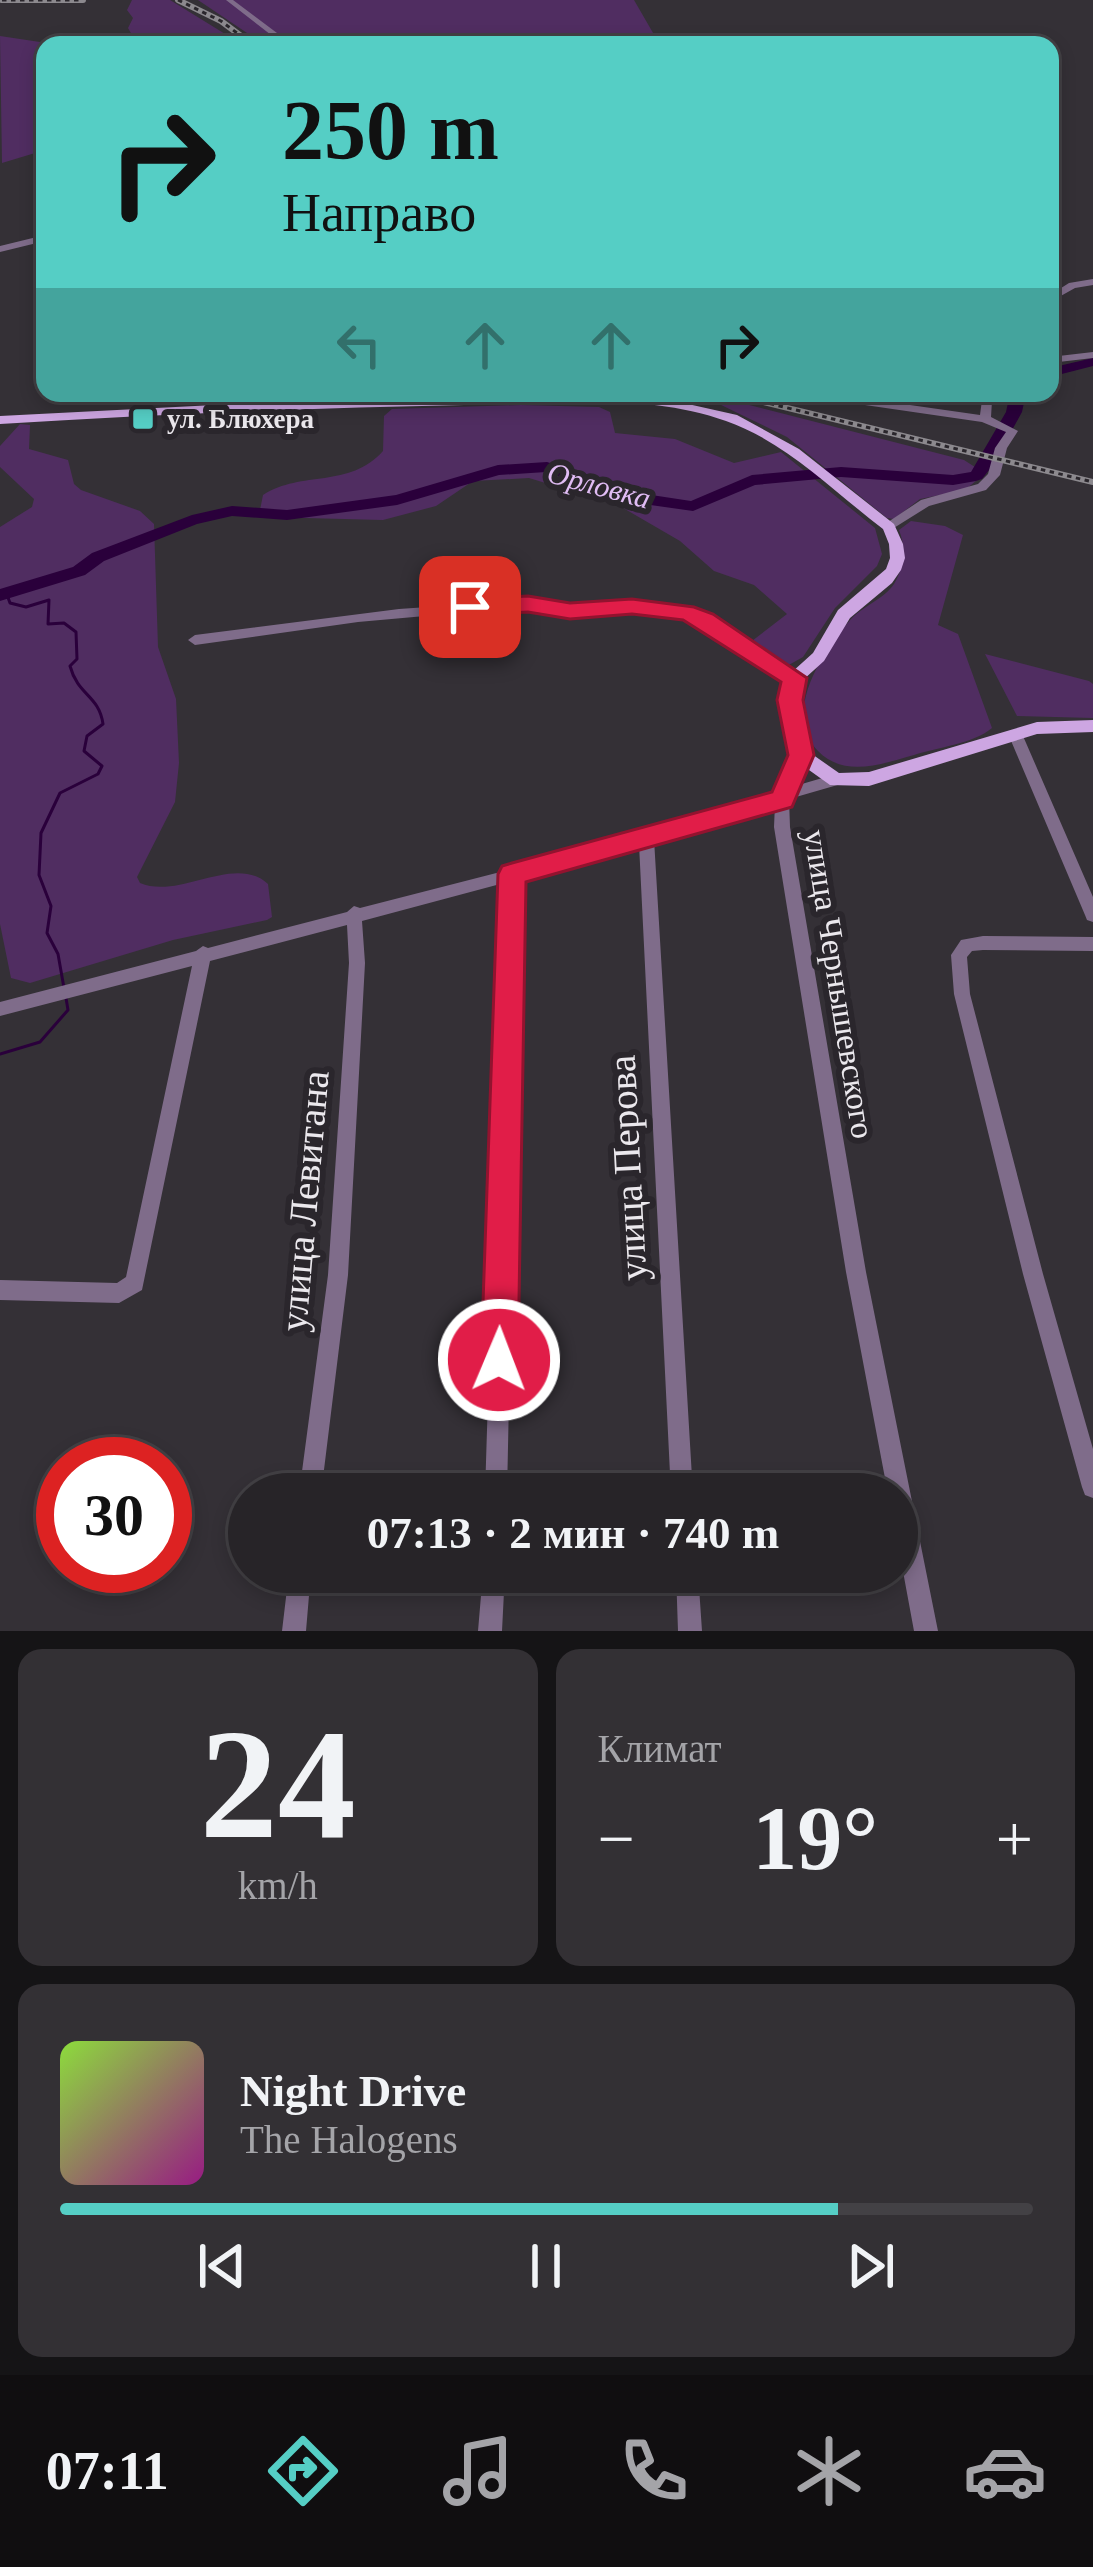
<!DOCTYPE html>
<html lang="ru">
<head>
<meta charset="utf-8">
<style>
  body { margin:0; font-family:Georgia,serif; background:#333034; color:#f1f3f6; height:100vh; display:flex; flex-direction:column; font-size:45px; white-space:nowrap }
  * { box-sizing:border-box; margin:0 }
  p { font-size:39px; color:#a4a4a8 }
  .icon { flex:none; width:66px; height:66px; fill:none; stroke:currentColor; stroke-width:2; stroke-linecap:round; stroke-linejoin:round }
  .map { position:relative; height:1631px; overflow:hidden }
  .details { display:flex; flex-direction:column; gap:18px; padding:18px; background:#151416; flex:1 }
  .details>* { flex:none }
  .top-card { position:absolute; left:36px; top:36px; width:1023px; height:366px; border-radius:24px; box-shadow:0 6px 18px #0003,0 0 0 3px #434145; background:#55cec5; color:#111; overflow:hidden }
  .speed { position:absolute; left:36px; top:1437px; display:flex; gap:24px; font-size:60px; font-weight:700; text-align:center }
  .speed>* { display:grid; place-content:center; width:156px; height:156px; border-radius:50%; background:#272428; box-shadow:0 6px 18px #0003,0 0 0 3px #434145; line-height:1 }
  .speed .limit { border:18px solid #d22; background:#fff; color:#111 }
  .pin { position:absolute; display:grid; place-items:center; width:102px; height:102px; color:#fff; margin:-51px; border-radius:24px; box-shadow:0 6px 18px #0006 }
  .me { position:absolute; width:132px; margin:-66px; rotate:1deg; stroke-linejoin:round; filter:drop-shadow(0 0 9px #0008) }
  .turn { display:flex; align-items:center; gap:42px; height:252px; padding:0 48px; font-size:54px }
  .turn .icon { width:156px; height:156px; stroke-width:2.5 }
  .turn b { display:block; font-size:84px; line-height:102px }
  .lanes { display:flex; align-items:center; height:114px; padding:0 48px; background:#0003; justify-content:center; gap:60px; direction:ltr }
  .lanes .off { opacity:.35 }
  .big { font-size:90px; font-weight:700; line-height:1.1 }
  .details .tile { flex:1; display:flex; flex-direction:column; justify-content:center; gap:18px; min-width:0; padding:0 42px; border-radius:24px; background:#333034 }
  .details .dial { align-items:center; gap:0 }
  .dial b { font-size:156px; line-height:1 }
  .song { display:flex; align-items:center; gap:36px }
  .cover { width:144px; height:144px; border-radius:18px; background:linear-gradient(135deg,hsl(90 70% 55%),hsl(310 70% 35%)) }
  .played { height:12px; border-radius:6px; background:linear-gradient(90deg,#55cec5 80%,#434145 80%) }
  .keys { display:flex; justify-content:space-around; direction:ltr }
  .heat { display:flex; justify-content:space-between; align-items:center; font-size:66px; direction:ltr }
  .details .tiles { flex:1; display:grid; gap:18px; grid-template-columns:1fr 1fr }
  .tile:last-child { grid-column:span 2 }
  .trip { position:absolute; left:228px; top:1473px; width:690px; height:120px; border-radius:60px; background:#272428; box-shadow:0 6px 18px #0003,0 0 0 3px #434145; font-weight:700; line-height:120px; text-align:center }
  .tabs { display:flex; height:192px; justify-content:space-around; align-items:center; background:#100e10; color:#a4a4a8 }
  .tabs .icon { width:84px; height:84px }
  .tabs .current { color:#55cec5 }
  .tabs b { font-size:54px; color:#f1f3f6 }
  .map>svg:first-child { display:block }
  .green { fill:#502d61 }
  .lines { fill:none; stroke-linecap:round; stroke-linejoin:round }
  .stream { stroke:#2a003b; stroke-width:3 }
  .river { fill:#2a003b; fill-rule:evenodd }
  .minor { fill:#7f6c8a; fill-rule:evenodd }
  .major { fill:#cda6e2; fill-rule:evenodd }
  .rail-casing { stroke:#8c898e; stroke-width:6 }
  .rail { stroke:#2a262c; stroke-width:3; stroke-dasharray:4.5; stroke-linecap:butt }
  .route { fill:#e11d48; stroke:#92132f; stroke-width:3 }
  .poi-dot { fill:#55cec5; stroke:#2a262c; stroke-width:4.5 }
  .labels { text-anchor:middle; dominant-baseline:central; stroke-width:12; stroke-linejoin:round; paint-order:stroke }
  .far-poi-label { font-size:27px; font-weight:bold; fill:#ebe8ed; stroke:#2a262c; text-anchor:start }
  .far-water-label { font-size:30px; font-style:italic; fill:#e0bcf4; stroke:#2a262c }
  .street-label { font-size:33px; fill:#ebe8ed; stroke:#2a262c }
  .near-street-label { font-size:39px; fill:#ebe8ed; stroke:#2a262c }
</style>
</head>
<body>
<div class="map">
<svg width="1093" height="1631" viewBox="0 0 1093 1631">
  <rect width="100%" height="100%" fill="#343036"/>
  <!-- green -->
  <path class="green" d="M132 0H170L243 45H202L184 37 136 42 128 28 133 18 127 10Z
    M198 0H634L660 45H265Z
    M0 36 60 45H45V150L2 163Z
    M722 398 964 460 978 469 977 480 965 490 920 499 894 519 887 518 787 437 717 403Z
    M521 405 599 407 610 412 615 433 675 439 734 463 781 452 875 528 882 554 877 566 835 608 803 657 787 666 752 646V641L787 614 754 585 714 571 680 541 618 505 529 478 473 481 436 506 383 520 265 517 260 510 263 495C302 470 349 489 383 451L384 416 392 409Z
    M20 424 30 425 29 449 68 460 74 484 81 490 140 511 154 524 158 647 176 699 179 763 175 802 137 877 140 883C180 900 234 853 268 884L272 917 267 920 173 940 30 983 11 978 0 924V527L32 507 34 499 0 467V446Z
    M911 521 945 526 963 535 938 625 958 634 992 728C973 744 938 747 914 755 882 764 844 778 818 751 781 714 823 650 851 619 863 606 884 599 894 584 904 568 906 547 899 530Z
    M985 654 1089 681 1093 684V718L1017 716Z"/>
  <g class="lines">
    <!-- stream -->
    <path class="stream" d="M6 592 10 603 26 607 49 600 48 624 64 623 76 632 77 659 70 666C78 696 99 695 103 724L87 736 84 751 102 766 98 774 60 793 41 833 39 875 51 906 47 933 58 954 64 988
      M0 1054 40 1042 68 1010 66 998"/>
    <!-- river -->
    <path class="river" d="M1093 358V366L1050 377V368Z
      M1010 393H1026L1022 412 993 465 982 479 976 481 953 485 841 477 755 485 693 511 615 500 595 489 546 472 499 475 397 505 287 520 232 516 197 524 104 561 85 575 0 601V589L73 567 92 553 192 515 232 506 287 510 396 495 498 465 547 462 607 481 625 491 691 501 752 475 841 467 953 475 971 472 1006 412Z"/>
    <!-- minor -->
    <path class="minor" d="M226 0H233L293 45H284Z
      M45 235V241L0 252V246Z
      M1093 279V285L1075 288 1050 302V295L1069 283Z
      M1093 352V358L1050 363V357Z
      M798 393H826L980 415 982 400 988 393H999L992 401 991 417 1018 431 1007 448 1000 475 986 490 929 506 889 531 883 527 885 524 921 500 978 484 988 474 995 448 1006 432 982 422 803 396Z
      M528 600 561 606 641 604 691 610 719 622 801 678 794 683 762 667 723 637 696 621 656 613 567 615 528 609 481 611 358 622 195 645 188 640 195 635 399 609Z
      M1016 731 1023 736 1093 897V922L1087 920 1085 915 1009 736Z
      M801 750 808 755 795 786 836 774 843 780 841 784 789 799 790 827 866 1272 938 1631H914L897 1539V1494H888L846 1272 774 827 775 804 654 839 693 1494H671L639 844 520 879 507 1494H485L504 883 362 921 365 963 348 1275 321 1494H299L328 1275 349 963 347 925 210 961 142 1290 119 1303 0 1300V1280L117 1283 126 1277 192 966 0 1016V1002L196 951 203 946 208 948 347 912 354 906 360 908 512 869 778 791 794 755Z
      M983 936 1093 937V951L983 950 972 951 967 957 970 994 1043 1274 1093 1449V1498L1085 1495 1082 1487 1023 1274 954 994 951 955 961 940Z
      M289 1572H311L306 1631H282Z
      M483 1572H505L502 1631H478Z
      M676 1572H698L702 1631H678Z"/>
    <!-- major -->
    <path class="major" d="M566 395 670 400 737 415 799 449 894 524 903 544 905 558 901 570 892 583 850 618 824 661 803 680 799 690 800 718 809 752 839 773 869 772 1037 722 1093 720V732L1037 734 869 786 830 785 795 760 782 709 786 681 792 672 813 653 838 610 886 569 890 558 889 544 883 529C833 491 786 442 726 421 644 392 549 403 464 405 309 408 155 414 0 424V416L234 404Z"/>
    <!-- rail casing -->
    <g class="rail-casing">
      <path id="rail" d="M2 0H83
        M178 0 221 21 253 45
        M726 393 1093 482"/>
    </g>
    <!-- rail -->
    <use href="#rail" class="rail"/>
  </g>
  <!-- route -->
  <path class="route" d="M528 596 570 603 632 599 694 607 713 614 807 678 803 700 814 755 792 807 526 882 518 1360 512 1373 499 1378 486 1373 481 1360 498 874 502 866 512 863 772 792 788 755 777 700 781 682 683 620 632 614 570 619 528 612 470 615 458 607 470 599Z"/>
  <!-- markers -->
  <rect class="poi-dot" x="131" y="407" width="24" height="24" rx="6"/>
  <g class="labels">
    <!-- far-poi labels -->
    <g class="far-poi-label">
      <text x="167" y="419">ул. Блюхера</text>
    </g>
    <!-- far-water labels -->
    <g class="far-water-label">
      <text transform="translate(599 485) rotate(15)">Орловка</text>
    </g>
    <!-- street labels -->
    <g class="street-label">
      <text transform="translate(839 984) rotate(81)">улица Чернышевского</text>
    </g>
    <!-- near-street labels -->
    <g class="near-street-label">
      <text transform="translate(627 1168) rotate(-93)">улица Перова</text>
      <text transform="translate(304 1201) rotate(-85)">улица Левитана</text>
    </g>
  </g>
</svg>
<div class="speed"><div class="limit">30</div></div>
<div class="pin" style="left:470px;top:607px;background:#d93025"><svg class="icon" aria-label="arrive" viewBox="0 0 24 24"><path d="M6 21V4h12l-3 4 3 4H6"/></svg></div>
<svg class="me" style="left:499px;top:1360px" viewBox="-20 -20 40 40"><circle r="17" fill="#e11d48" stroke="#fff" stroke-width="3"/><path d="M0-11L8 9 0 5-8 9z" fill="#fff"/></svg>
<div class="trip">07:13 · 2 мин · 740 m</div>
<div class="top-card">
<div class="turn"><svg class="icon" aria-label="right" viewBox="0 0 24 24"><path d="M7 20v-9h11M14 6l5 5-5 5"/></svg><div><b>250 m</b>Направо</div></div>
<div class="lanes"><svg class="icon off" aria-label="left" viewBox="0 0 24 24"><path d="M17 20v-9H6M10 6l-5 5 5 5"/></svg><svg class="icon off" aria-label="ahead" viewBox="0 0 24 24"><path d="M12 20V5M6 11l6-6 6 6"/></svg><svg class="icon off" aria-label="ahead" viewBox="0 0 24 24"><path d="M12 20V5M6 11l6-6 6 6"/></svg><svg class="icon" aria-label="right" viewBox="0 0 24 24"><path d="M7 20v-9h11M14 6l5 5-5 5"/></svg></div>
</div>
</div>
<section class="details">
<div class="tiles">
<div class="tile dial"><b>24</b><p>km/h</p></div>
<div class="tile"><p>Климат</p>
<div class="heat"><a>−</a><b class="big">19°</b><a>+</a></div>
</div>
<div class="tile">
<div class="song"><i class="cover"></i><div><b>Night Drive</b><p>The Halogens</p></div></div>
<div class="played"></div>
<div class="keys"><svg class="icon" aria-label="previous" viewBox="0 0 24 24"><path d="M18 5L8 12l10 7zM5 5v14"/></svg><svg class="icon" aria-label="pause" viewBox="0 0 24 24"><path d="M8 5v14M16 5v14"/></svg><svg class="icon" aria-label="next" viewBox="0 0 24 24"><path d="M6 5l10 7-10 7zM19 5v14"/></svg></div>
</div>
</div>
</section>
<nav class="tabs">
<b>07:11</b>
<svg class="icon current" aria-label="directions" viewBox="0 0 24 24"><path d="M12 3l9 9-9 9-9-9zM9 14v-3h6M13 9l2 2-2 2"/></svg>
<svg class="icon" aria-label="music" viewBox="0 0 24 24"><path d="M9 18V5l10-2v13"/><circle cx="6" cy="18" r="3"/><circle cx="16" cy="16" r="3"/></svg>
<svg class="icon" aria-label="phone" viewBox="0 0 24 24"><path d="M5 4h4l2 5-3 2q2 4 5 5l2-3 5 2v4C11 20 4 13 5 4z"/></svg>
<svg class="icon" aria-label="climate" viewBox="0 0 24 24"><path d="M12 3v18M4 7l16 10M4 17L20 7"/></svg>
<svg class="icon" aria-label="car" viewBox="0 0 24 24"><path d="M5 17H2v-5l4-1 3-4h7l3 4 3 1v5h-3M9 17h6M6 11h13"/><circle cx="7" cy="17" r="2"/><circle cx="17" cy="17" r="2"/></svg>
</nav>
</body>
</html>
